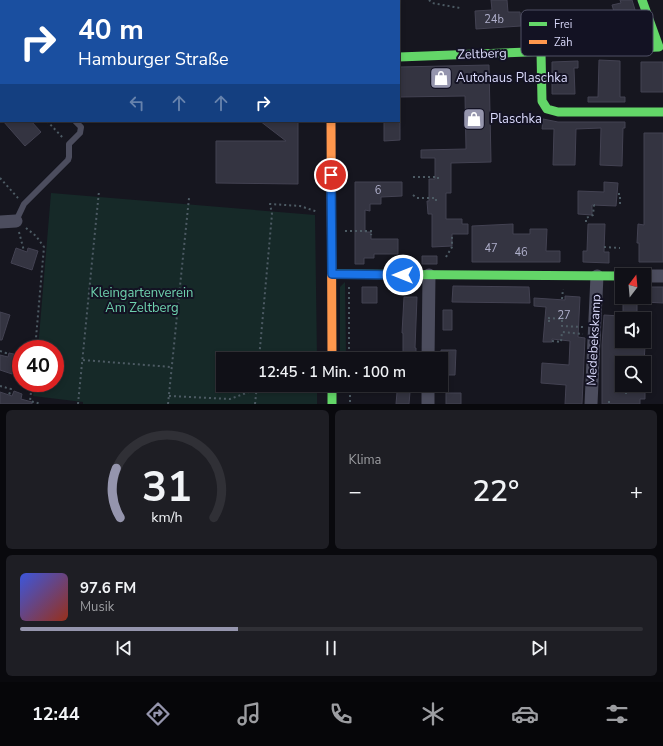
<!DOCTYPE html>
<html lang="de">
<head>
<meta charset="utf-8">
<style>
  body { margin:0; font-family:"Nunito Sans",sans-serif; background:#1e1e24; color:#f1f3f6; height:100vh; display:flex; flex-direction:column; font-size:15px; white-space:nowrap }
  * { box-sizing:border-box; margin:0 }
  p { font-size:13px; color:#9c9da1 }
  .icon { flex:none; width:22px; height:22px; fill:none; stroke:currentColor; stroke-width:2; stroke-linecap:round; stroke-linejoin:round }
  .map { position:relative; height:404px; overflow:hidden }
  .panel { display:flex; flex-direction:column; gap:6px; padding:6px; background:#09090d; flex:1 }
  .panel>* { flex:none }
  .banner { position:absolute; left:0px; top:0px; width:400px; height:122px; box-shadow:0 2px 6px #0003,0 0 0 1px #303036; background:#1a4fa0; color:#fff; overflow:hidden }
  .needle { width:26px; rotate:16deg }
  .buttons { position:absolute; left:615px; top:268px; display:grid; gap:8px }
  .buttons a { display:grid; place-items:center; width:36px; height:36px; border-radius:0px; background:#101017; box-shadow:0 2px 6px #0003,0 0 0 1px #303036; font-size:20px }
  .speed { position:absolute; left:12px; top:340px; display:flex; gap:8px; font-size:20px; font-weight:700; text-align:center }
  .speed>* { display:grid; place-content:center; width:52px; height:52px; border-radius:50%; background:#101017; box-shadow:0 2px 6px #0003,0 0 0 1px #303036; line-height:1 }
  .speed .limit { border:6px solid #d22; background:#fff; color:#111 }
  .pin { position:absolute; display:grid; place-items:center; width:34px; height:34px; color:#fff; margin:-17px; border:2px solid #fff; border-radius:50%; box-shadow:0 1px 4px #0007 }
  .me { position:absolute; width:44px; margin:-22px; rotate:270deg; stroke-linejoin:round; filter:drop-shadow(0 0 3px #0008) }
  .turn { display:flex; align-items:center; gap:14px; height:84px; padding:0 12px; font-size:18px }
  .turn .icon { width:52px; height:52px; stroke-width:2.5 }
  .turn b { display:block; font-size:28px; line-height:34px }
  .lanes { display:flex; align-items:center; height:38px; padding:0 12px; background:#0003; justify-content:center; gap:20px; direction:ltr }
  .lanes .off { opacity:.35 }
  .big { font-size:30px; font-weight:600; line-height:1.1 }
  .panel .tile { flex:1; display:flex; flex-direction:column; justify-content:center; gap:6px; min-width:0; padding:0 14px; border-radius:6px; background:#1e1e24 }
  .panel .dial { align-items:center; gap:0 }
  .dial svg { height:104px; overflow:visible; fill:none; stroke:#303036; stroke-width:7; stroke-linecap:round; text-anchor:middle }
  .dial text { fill:#f1f3f6; stroke:none }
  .song { display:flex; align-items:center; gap:12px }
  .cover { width:48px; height:48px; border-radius:6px; background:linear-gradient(135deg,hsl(230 70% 55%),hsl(10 70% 35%)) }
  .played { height:4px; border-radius:2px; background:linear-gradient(90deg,#9595ad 35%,#303036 35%) }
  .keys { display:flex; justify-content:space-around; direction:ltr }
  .heat { display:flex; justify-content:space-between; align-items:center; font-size:22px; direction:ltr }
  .panel .tiles { flex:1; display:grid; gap:6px; grid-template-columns:1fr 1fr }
  .tile:last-child { grid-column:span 2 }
  .trip { position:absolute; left:216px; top:352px; width:232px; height:40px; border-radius:0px; background:#101017; box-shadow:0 2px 6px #0003,0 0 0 1px #303036; font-weight:600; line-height:40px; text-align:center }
  .tabs { display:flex; height:64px; justify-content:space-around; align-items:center; background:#060609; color:#9c9da1 }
  .tabs .icon { width:28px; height:28px }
  .tabs .on { color:#9595ad }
  .tabs b { font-size:18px; color:#f1f3f6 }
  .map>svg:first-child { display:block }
  .green { fill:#162928 }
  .building { fill:#343441; stroke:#434252 }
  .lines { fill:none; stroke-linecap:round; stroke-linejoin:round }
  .path { stroke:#4d5b64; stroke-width:2; stroke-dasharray:2 3; stroke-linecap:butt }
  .lane { stroke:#4c4d5e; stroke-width:6 }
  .street { stroke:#4c4d5e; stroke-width:13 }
  .fast { stroke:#63d668; stroke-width:9 }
  .slow { stroke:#ff974d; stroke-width:9 }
  .route-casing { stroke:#114b97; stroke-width:10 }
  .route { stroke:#1a73e8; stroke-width:7 }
  .labels { text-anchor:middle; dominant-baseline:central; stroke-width:4; stroke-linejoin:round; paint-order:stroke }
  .number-label { font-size:11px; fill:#b0b0cc }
  .street-label { font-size:13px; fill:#d9d9fa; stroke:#131223 }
  .poi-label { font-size:13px; fill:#d9d9fa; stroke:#131223; text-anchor:start }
  .park-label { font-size:13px; fill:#6ed1ad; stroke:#131223 }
  .key { fill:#131223; stroke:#4e4e64; stroke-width:1 }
  .key-label { font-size:11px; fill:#d9d9fa }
</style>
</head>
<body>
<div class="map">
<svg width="663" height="404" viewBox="0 0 663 404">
  <rect width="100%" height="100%" fill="#16161f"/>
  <!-- green -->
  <path class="green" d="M51 193 315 215 317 359H223V385H317V404H83V402L33 396 35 383H55V349H38Z
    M345 282 346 359H340V287Z"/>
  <!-- building -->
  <path class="building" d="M491 0H507L508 12H520L521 26 476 29 475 11 492 10Z
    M620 0H632L641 29 634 31 636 37 627 38 622 21 617 22 612 5 621 3Z
    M599 60 620 61V97H625V102H588V97H598Z
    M578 61V68H574L575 94H552V62Z
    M641 62H663V92H641Z
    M489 65 491 162 451 163V193H446V219H462V224H468V234H452V246L432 247V214H428L427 201H429V179H435V158H421V150L466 149 465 96 399 97V67Z
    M543 119 558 122H625V128H623L622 166 600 165 601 128 576 129 575 165H553L554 129H542Z
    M3 121H31L41 132 25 146Z
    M260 121H298V184L216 183V141H286Z
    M384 121H400V140L384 141Z
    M644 133H663V262H639V243H637L638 224 644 225Z
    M355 182H402V196L381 197V204H370V211L365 210V232H371V239H398V254H374V258H364V264H355Z
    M604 182 618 183 616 206 592 205V215L578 214V191L604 192Z
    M513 224V234H530V229H547L546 251H560V262H472V226Z
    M588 224H605L604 252H609V263L583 262V251H587Z
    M16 248 27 252 28 248 38 251 32 270 11 263Z
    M422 256H437V264H422Z
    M453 286 529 287 530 303 452 302Z
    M362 287H377V303H362Z
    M644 287H663V303L644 302Z
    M565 296 580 297 578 337 585 338 582 404H565L566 385 541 383 542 363 569 365 570 341 552 339V342H543L546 307 534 306V298L565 300Z
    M404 297H417L415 348H416V359H403V333H402Z
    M623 299H637V319H623Z
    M443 310H452V330H443Z
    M0 312 10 315 2 340H0Z
    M604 315 621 316 619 344 645 346 644 363H618V381H622V385L625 386 645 387V399H640V404H602V345Z
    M441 350H456L455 375H441Z
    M9 353 18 355 12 374 0 370V355L8 357Z
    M14 391 22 394 21 399 32 402V404H0V392L12 396Z
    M397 392H410L409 404H396Z
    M446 393H461V404H446Z"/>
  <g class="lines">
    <!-- path -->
    <path class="path" d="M18 0 19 1
      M57 0 58 1
      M316 0V1
      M429 0 432 3 460 8
      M2 1 3 0
      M96 1V0
      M0 53H1
      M47 121 64 139
      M413 177H438V179
      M0 178 18 198
      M618 194H620V207
      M413 195 417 198H436V201
      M586 222V218L593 215 594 205 592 204
      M26 228 36 236 44 247 35 349
      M345 231H372L371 235
      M19 232 24 251
      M604 247 620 248
      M517 254 521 252
      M446 257 452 247V237
      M349 287V359
      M562 299 563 289
      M562 319 564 315
      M550 321H548V318L562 319V326L583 327
      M552 341 561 342 562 332 583 334
      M0 351 6 353 5 356
      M259 359 272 214 270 204 300 206 318 212
      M83 360 171 367
      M621 381 622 380
      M32 383 30 401 41 404
      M350 385V404
      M0 386 11 389 9 395
      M626 394V385
      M169 396 230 399 257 389
      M609 403V400
      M78 404 99 191
      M168 404 189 198
      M255 404 257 385"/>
    <!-- lane -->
    <path class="lane" d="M0 41 1 42
      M16 221 24 204 68 160 69 157V144L80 133 81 127 75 121"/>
    <!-- street -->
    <path class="street" d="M0 222 16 221
      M644 276H663
      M428 359 429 275
      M428 404V385
      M591 404 597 276"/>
    <!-- fast -->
    <path class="fast" d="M541 52 542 101 547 109 558 112H663
      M399 57 659 47 642 0
      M332 274 622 276
      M332 385V404"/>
    <!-- slow -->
    <path class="slow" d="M332 0V1
      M331 121 332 359"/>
  </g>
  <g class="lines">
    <!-- route casing -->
    <g class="route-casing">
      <path id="route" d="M331 175 332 274 403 275"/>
    </g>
    <!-- route -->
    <use href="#route" class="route"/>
  </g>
  <!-- icons -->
  <defs>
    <g id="shop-square" transform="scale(1.15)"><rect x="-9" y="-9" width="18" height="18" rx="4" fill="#9595ad" stroke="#131223"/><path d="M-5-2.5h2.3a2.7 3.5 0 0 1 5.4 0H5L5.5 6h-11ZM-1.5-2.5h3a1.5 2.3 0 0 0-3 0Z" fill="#fff"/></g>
  </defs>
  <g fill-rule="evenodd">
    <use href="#shop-square" x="441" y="78"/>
    <use href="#shop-square" x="474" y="119"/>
  </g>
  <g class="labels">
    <!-- number labels -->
    <g class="number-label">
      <text x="494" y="19">24b</text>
      <text x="378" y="190">6</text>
      <text x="491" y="248">47</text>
      <text x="521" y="252">46</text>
      <text x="564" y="315">27</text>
    </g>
    <!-- street labels -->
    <g class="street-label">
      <text transform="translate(482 54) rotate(-2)">Zeltberg</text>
      <text transform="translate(594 340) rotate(-87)">Medebekskamp</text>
    </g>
    <!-- poi labels -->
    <g class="poi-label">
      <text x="456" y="78">Autohaus Plaschka</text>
      <text x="490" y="119">Plaschka</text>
    </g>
    <!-- park labels -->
    <g class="park-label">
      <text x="142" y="293">Kleingartenverein<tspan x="142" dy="15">Am Zeltberg</tspan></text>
    </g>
  </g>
  <!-- legend -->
  <rect x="521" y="10" width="132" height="46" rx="6" class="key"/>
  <rect x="529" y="22" width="18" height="4" fill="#63d668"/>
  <rect x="529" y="40" width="18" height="4" fill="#ff974d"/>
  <g class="key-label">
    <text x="554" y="28">Frei</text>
    <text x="554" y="46">Zäh</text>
  </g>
</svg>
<div class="buttons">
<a><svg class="needle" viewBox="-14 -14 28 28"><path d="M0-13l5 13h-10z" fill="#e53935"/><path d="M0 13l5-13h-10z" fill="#9c9da1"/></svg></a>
<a><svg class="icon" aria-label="sound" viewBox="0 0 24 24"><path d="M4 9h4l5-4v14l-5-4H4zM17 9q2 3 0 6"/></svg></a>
<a><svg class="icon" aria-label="search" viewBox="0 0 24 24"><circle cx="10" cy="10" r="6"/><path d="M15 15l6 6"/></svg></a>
</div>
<div class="speed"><div class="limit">40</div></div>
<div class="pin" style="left:331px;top:175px;background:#d93025"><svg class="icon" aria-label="arrive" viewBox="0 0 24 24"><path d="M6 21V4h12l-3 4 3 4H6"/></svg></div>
<svg class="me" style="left:403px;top:275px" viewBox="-20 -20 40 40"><circle r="17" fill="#1a73e8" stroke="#fff" stroke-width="3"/><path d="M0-11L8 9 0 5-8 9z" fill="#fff"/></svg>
<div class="trip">12:45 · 1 Min. · 100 m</div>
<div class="banner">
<div class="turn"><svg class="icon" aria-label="right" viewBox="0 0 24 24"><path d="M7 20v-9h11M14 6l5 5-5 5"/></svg><div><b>40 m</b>Hamburger Straße</div></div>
<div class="lanes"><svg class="icon off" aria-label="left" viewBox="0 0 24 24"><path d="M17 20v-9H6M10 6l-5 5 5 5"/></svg><svg class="icon off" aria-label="ahead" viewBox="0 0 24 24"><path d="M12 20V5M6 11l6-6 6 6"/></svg><svg class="icon off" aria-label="ahead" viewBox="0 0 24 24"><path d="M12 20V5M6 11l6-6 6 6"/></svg><svg class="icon" aria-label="right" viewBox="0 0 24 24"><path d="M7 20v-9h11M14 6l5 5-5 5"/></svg></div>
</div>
</div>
<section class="panel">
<div class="tiles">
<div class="tile dial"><svg viewBox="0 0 100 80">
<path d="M14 69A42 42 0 1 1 86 69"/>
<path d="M14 69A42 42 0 0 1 11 31" stroke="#9595ad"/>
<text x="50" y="56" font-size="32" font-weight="700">31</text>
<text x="50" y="72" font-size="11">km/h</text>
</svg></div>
<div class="tile"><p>Klima</p>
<div class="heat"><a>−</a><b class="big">22°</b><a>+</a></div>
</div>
<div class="tile">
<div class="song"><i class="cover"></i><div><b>97.6 FM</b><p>Musik</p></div></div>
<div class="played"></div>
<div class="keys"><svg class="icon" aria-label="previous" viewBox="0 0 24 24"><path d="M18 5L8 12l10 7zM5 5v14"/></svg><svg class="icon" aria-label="pause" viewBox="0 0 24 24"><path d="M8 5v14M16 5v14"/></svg><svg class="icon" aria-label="next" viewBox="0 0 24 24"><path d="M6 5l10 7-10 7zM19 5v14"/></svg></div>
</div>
</div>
</section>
<nav class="tabs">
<b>12:44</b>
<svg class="icon on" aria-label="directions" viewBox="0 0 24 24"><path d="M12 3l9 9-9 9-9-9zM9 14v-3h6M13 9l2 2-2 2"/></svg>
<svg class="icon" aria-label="music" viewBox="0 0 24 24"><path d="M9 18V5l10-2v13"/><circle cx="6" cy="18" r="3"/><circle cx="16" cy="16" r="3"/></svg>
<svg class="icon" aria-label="phone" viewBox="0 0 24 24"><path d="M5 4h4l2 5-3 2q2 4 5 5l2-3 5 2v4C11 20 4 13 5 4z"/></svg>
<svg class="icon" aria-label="climate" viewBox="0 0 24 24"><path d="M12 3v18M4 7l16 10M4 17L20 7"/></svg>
<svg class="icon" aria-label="car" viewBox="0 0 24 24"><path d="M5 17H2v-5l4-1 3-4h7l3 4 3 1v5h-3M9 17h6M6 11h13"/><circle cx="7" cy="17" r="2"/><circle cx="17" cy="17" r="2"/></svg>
<svg class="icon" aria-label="filters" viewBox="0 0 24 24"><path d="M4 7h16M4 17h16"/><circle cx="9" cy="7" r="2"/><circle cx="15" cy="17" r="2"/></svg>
</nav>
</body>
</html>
